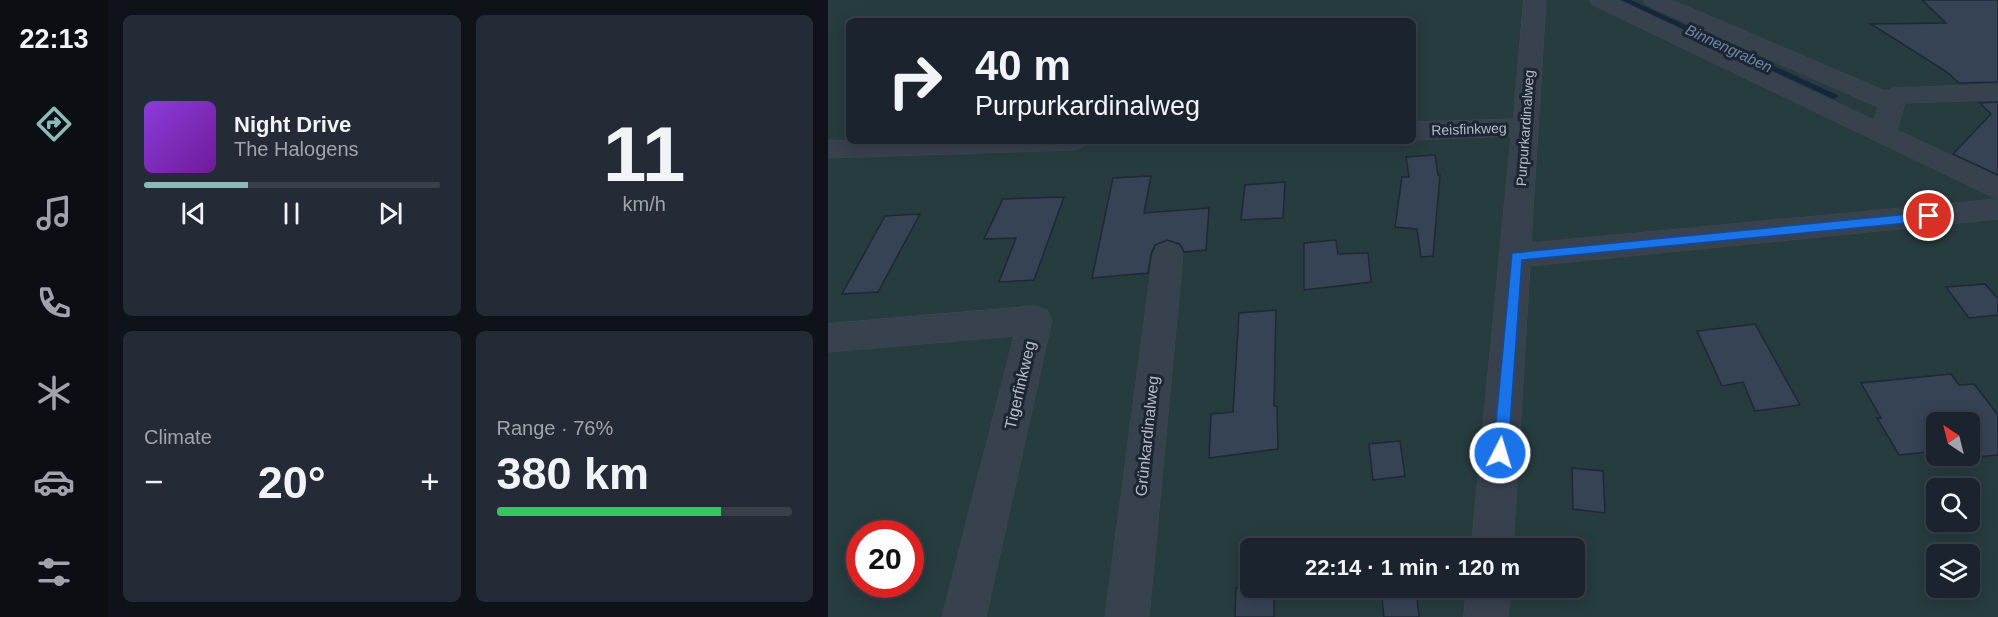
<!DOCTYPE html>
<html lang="en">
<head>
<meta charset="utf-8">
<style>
  body { margin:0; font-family:Helvetica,sans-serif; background:#242b36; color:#f1f3f6; height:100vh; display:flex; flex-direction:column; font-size:22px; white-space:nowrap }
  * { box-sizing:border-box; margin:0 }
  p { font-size:20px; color:#a0a4aa }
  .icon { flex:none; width:33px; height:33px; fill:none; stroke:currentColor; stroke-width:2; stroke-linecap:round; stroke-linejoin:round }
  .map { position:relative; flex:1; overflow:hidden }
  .panel { display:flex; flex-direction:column; gap:15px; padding:15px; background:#0f1319; width:720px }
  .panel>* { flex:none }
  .top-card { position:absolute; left:18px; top:18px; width:570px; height:126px; border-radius:9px; box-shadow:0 3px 15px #0003,0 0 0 2px #39404a; background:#1b232e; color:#f1f3f6; overflow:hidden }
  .needle { width:39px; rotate:325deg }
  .buttons { position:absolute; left:1098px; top:412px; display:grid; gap:12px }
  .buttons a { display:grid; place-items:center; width:54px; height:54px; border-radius:9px; background:#1b232e; box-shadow:0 3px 15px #0003,0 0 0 2px #39404a; font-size:30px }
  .speed { position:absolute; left:18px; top:520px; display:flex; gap:12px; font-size:30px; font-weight:700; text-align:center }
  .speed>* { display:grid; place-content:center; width:78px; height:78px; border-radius:50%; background:#1b232e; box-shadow:0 3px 15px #0003,0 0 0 2px #39404a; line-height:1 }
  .speed .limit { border:9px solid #d22; background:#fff; color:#111 }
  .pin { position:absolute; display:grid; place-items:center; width:51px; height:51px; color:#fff; margin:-26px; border:3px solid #fff; border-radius:50%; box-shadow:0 2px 6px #0007 }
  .me { position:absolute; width:66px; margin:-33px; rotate:5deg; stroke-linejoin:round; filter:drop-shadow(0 0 4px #0008) }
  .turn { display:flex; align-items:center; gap:21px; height:126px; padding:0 30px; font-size:27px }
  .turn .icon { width:78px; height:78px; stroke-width:2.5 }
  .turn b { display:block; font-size:42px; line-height:51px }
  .big { font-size:45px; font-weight:600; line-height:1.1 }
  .panel .widget { flex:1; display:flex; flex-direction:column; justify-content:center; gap:9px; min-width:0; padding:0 21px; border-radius:9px; background:#242b36 }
  .panel .dial { align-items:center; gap:0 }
  .dial b { font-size:78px; line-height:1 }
  .song { display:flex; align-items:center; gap:18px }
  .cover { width:72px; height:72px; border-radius:9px; background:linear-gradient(135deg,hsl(270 70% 55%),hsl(280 70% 35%)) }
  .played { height:6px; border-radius:3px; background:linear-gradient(90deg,#8bbbb9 35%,#39404a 35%) }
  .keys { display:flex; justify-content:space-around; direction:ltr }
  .heat { display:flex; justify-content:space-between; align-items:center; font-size:33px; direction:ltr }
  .charge { height:9px; border-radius:4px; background:linear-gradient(90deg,#34c759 76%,#39404a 0) }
  .panel .tiles { flex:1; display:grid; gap:15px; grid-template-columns:repeat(2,1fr) }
  .trip { position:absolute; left:412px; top:538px; width:345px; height:60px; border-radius:9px; background:#1b232e; box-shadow:0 3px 15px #0003,0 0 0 2px #39404a; font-weight:600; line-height:60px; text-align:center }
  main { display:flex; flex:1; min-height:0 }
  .tab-bar { display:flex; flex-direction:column; width:108px; justify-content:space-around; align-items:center; background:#0b0e12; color:#a0a4aa }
  .tab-bar .icon { width:42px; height:42px }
  .tab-bar .selected { color:#8bbbb9 }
  .tab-bar b { font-size:27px; color:#f1f3f6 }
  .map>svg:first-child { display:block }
  .green { fill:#263c3f; fill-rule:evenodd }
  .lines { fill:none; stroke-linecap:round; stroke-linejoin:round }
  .stream { fill:#17263c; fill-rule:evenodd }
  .building { fill:#364354; stroke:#1f2835; stroke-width:1.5 }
  .minor-casing { stroke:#414a57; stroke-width:1 }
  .minor { fill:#38414e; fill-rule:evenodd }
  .route { fill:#1a73e8; stroke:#114b97; stroke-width:1.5 }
  .labels { text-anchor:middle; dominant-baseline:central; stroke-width:6; stroke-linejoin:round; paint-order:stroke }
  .far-street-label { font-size:14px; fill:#b4bcc9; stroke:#1d2633 }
  .far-water-label { font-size:15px; font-style:italic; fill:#6d86a8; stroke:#1d2633 }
  .street-label { font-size:16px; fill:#b4bcc9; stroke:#1d2633 }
</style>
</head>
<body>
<main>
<nav class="tab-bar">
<b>22:13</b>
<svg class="icon selected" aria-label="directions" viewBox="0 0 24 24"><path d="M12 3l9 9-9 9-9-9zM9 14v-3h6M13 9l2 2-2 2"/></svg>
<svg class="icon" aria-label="music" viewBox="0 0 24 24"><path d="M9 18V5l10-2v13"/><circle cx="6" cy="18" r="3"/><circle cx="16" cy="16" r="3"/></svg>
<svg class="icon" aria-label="phone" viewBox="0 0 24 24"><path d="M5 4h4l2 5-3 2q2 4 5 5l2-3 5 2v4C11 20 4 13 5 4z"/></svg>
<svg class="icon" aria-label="climate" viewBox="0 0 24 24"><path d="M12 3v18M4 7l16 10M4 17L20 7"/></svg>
<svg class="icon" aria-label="car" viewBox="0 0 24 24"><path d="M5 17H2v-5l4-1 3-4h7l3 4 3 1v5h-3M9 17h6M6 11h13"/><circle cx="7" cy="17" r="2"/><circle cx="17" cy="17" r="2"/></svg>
<svg class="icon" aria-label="filters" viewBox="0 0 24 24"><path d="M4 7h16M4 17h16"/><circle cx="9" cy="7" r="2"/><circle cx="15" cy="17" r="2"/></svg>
</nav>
<section class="panel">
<div class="tiles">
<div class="widget">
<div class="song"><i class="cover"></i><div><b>Night Drive</b><p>The Halogens</p></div></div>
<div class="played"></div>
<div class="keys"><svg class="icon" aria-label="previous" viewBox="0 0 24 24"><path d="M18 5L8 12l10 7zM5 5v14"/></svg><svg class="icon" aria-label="pause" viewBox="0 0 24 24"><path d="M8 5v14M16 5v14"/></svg><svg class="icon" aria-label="next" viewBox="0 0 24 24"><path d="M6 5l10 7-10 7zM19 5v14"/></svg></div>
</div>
<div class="widget dial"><b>11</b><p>km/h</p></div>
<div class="widget"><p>Climate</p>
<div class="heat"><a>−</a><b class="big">20°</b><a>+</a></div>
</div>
<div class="widget"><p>Range · 76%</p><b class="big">380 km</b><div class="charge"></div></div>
</div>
</section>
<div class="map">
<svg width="1170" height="617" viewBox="0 0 1170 617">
  <rect width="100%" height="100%" fill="#242f3e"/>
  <!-- green -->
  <path class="green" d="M0 0H1170V617H0ZM21 21H585V141H21ZM1108 423H1142V456H1108ZM1108 489H1142V522H1108ZM32 534H82V585H32ZM423 549H747V588H423ZM1108 555H1142V588H1108Z"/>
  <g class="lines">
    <!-- stream -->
    <path class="stream" d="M793 0H803L1011 96 1006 99 1003 98Z"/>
  </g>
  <!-- building -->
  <path class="building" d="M1094 0H1170V82L1131 83 1119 72 1043 24 1118 23Z
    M1170 102V175L1125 154 1163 114 1152 103Z
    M607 155 610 175H612L605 256 593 257 589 229 567 227 574 177H581L578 157Z
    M323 176 316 213 381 208 378 250 356 252 352 244 339 240 327 245 323 254 320 273 264 278 285 178Z
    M457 182 455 218 413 220 417 185Z
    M236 197 206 280 171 282 188 238 156 239 175 199Z
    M92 214 50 292 14 294 57 216Z
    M508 240 510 254 540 253 543 282 476 290V243Z
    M1157 284 1170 299V315L1141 318 1118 287Z
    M448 310 446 406H449L450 449 381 458 383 414 405 412 411 313Z
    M927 324 972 405 927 411 915 382 894 386 869 331Z
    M1123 374 1131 385 1146 384 1170 415V455L1127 459 1124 456H1142V423H1108V451L1071 455 1049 418H1053L1033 383Z
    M572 441 577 476 545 480 541 444Z
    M744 468 775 471 777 513 745 509Z
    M408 588H446V617H407Z
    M553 588H588L591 617H556Z"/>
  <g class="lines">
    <!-- minor casing -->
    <g class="minor-casing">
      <path id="minor" d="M696 0H718L703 243 1169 199 765 5 762 0H790L1046 120 1050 107 818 5 815 0H844L1057 91 1066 88 1170 84V100L1077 103 1069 130 1170 177V219L702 266 685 549H643L683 136 585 140V122L685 119Z
        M0 140 21 141H259L255 147 246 150 0 158Z
        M340 242 351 246 355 254 321 617H277L325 254 329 246Z
        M207 306 219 310 224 320 158 617H114L186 336 0 352V324Z
        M639 588H683L680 617H636Z"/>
    </g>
    <!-- minor -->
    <use href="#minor" class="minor"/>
  </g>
  <!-- route -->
  <path class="route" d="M1101 212 1107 216 1101 221 694 260 680 453 678 458 672 460 667 458 665 453 684 253Z"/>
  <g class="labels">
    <!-- far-street labels -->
    <g class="far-street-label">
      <text transform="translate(697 128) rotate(-86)">Purpurkardinalweg</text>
      <text transform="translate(641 129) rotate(-2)">Reisfinkweg</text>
    </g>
    <!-- far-water labels -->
    <g class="far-water-label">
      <text transform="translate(901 48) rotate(25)">Binnengraben</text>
    </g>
    <!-- street labels -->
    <g class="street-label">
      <text transform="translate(192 385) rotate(-77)">Tigerfinkweg</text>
      <text transform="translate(319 436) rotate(-84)">Grünkardinalweg</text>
    </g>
  </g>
</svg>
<div class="buttons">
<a><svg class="needle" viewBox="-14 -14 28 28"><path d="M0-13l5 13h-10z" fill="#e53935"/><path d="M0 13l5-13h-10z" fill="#a0a4aa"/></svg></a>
<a><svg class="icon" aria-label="search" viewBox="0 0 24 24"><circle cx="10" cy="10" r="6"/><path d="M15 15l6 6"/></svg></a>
<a><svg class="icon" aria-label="layers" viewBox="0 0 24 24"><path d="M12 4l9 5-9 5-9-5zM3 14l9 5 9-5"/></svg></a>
</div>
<div class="speed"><div class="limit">20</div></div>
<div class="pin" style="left:1101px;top:216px;background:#d93025"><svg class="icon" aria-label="arrive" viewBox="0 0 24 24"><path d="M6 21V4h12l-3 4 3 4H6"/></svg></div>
<svg class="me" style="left:672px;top:453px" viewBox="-20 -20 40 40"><circle r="17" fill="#1a73e8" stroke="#fff" stroke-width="3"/><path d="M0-11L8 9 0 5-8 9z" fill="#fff"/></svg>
<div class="trip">22:14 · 1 min · 120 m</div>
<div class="top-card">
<div class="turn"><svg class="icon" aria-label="right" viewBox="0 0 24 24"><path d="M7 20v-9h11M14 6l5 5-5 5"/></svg><div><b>40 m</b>Purpurkardinalweg</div></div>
</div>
</div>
</main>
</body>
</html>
